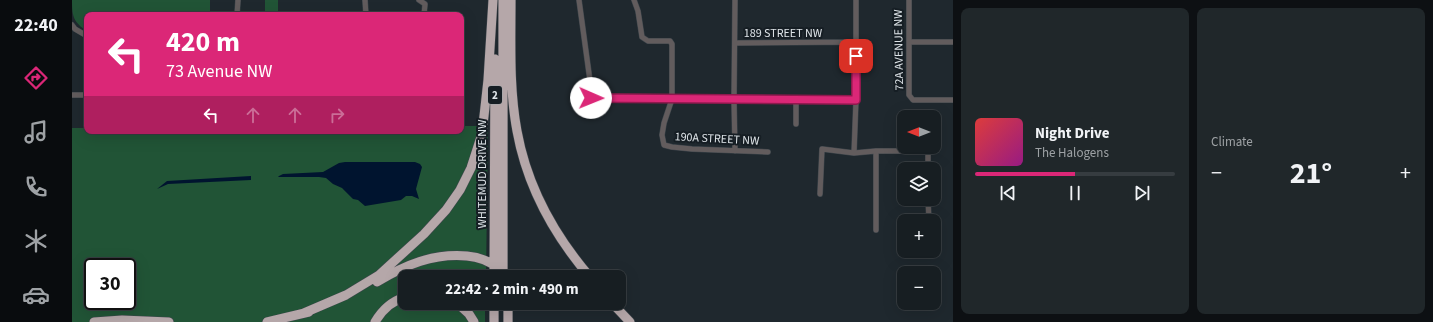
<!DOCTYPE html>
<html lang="en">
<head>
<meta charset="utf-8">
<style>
  body { margin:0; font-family:"Source Sans 3",sans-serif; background:#20272a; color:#f1f3f6; height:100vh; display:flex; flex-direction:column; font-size:15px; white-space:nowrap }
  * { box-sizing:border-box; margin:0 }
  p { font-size:13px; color:#9ea2a5 }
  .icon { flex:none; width:22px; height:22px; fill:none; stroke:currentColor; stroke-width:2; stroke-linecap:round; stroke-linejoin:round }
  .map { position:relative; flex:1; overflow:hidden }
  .sheet { display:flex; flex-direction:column; gap:8px; padding:8px; background:#0d1013; width:480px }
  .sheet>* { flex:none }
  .hud { position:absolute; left:12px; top:12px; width:380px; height:122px; border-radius:8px; box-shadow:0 4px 16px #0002,0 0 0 1px #363c40; background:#db2777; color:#fff; overflow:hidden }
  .needle { width:26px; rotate:270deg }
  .tools { position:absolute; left:825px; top:110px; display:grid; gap:8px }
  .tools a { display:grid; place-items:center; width:44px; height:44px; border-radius:8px; background:#171e22; box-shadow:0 4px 16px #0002,0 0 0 1px #363c40; font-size:20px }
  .speed { position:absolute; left:12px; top:258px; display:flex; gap:8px; font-size:20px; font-weight:700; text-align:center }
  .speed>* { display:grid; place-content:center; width:52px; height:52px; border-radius:50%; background:#171e22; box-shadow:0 4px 16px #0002,0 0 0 1px #363c40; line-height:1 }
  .speed .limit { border:2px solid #111; border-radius:6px; background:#fff; color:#111 }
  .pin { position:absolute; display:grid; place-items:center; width:34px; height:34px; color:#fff; margin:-17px; border-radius:8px; box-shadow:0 2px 6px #0006 }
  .me { position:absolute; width:44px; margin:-22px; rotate:91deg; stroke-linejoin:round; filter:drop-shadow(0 0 3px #0008) }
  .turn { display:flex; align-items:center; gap:14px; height:84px; padding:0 16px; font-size:18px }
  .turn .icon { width:52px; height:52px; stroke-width:2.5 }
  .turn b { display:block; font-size:28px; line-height:34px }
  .lanes { display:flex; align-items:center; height:38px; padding:0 16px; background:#0003; justify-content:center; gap:20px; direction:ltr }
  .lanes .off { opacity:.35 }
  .big { font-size:30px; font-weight:700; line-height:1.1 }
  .sheet .tile { flex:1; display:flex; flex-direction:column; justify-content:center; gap:6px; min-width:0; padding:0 14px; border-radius:8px; background:#20272a }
  .song { display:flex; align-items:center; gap:12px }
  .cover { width:48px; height:48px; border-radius:6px; background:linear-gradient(135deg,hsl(0 70% 55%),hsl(310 70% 35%)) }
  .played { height:4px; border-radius:2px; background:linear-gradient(90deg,#db2777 50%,#363c40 50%) }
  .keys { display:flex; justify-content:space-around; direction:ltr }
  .heat { display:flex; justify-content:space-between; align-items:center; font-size:22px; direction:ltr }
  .sheet .tiles { flex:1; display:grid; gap:8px; grid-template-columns:repeat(2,1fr) }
  .trip { position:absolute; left:326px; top:270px; width:228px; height:40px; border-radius:8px; background:#171e22; box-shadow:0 4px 16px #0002,0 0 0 1px #363c40; font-weight:700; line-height:40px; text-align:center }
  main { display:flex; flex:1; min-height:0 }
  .tab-bar { display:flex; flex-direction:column; width:72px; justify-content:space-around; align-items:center; background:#090c0e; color:#9ea2a5 }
  .tab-bar .icon { width:28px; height:28px }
  .tab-bar .active { color:#db2777 }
  .tab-bar b { font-size:18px; color:#f1f3f6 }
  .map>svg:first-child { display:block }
  .green { fill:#215436; fill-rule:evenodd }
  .water { fill:#00142f }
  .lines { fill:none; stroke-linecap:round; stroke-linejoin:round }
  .street-casing { stroke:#3e464c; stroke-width:6 }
  .highway-casing { stroke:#3e464c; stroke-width:10 }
  .street { stroke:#625c5d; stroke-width:5 }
  .highway { stroke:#b5a7a9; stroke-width:9 }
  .route-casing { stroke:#8e194d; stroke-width:10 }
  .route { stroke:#db2777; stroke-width:7 }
  .labels { text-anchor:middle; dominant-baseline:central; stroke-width:4; stroke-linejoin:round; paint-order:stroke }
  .shield { fill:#161e24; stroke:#a2a9ad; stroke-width:1 }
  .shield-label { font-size:11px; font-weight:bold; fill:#dee4e8 }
  .street-label { font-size:12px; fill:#dee4e8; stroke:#161e24 }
</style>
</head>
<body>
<main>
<nav class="tab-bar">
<b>22:40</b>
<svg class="icon active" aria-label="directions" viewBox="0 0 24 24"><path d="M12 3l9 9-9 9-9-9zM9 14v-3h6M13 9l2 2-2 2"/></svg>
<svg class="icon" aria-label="music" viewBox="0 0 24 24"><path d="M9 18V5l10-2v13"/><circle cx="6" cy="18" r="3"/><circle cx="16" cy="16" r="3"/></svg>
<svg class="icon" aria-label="phone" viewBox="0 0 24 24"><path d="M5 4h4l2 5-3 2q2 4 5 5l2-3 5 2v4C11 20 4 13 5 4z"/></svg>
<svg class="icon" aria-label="climate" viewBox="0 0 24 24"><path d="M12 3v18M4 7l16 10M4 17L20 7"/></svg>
<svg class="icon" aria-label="car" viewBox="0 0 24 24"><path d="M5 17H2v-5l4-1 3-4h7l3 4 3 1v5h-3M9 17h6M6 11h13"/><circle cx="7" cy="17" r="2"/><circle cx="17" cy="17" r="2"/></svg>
</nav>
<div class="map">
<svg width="881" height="322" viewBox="0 0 881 322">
  <rect width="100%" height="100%" fill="#1f282e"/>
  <!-- green -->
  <path class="green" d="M0 0H138V13H106V15H15V31C1 22 0 16 0 0Z
    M193 0H206V15H193Z
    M389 126H416L414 277H333V303H413V322H0V128H15V131H389ZM21 267H55V301H21Z"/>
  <!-- water -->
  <path class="water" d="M273 162H343L348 164 350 167 344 189 347 199 340 196H334L329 200 293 206 286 200 281 199 270 188 261 184 254 178 247 177H206L207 176 211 174 251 172 267 163Z
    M179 176V180L96 184 85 189 95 181Z"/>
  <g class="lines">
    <!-- street casing -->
    <g class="street-casing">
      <path id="street" d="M293 0 294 15
        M347 0 353 4 352 15
        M507 0 519 88V98L784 100
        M562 0 566 11 570 37 576 41H598L600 44V99L592 123 590 135 592 145 600 147 620 149 696 152
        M663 0 662 100 663 151
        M837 0V95L841 100H881
        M165 15 166 0
        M0 25 3 29 15 36
        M837 42H881
        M663 43 784 42
        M0 95H15
        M724 100V124
        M782 153 784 100V0
        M748 194 750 149 782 153 804 151H853L856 154V169
        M856 199 857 221
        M804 230V151"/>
    </g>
    <!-- highway casing -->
    <g class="highway-casing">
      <path id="highway" d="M439 0C439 43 437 88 445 131 455 186 482 235 518 277
        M422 277 423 59
        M431 277V0
        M305 282C333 265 361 253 395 256 407 257 416 260 426 268
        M385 303 397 314 402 322
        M436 303V322
        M540 303 558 322
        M232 313 274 295 307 275 352 234 374 210 388 190 399 168 410 134 416 80 421 0
        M22 322 50 320 97 322
        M195 322 237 312
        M303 322C310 310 320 301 333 297
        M422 322V303"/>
    </g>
    <!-- street -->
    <use href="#street" class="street"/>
    <!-- highway -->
    <use href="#highway" class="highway"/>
  </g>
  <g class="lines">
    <!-- route casing -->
    <g class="route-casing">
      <path id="route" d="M519 98 784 100V56"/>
    </g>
    <!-- route -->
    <use href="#route" class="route"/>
  </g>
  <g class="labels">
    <!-- shield labels -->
    <rect class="shield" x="416" y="86" width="14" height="18" rx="3"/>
    <g class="shield-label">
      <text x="423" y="95">2</text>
    </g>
    <!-- street labels -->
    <g class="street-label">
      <text x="711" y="33">189 STREET NW</text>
      <text transform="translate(827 50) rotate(-91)">72A AVENUE NW</text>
      <text transform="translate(645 139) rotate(3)">190A STREET NW</text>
      <text transform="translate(410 174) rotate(-90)">WHITEMUD DRIVE NW</text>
    </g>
  </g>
</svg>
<div class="tools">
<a><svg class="needle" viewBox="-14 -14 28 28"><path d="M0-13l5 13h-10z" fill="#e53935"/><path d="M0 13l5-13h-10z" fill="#9ea2a5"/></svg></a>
<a><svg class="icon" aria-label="layers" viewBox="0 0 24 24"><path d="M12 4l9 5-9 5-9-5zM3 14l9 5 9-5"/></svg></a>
<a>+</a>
<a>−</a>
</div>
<div class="speed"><div class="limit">30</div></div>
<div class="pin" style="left:784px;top:56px;background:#d93025"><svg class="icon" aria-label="arrive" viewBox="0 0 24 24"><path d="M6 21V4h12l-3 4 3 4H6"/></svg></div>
<svg class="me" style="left:519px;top:98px" viewBox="-20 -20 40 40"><circle r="19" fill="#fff"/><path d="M0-13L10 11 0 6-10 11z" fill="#db2777"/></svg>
<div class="trip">22:42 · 2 min · 490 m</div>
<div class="hud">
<div class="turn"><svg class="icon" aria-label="left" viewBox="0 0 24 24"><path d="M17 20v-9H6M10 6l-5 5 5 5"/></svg><div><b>420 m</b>73 Avenue NW</div></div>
<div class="lanes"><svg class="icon" aria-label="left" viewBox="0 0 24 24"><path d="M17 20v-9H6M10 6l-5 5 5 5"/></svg><svg class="icon off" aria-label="ahead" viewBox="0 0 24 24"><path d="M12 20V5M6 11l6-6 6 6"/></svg><svg class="icon off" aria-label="ahead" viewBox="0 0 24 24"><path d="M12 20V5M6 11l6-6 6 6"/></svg><svg class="icon off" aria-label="right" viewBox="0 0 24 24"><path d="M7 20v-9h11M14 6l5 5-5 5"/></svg></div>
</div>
</div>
<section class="sheet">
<div class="tiles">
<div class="tile">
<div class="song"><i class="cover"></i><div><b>Night Drive</b><p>The Halogens</p></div></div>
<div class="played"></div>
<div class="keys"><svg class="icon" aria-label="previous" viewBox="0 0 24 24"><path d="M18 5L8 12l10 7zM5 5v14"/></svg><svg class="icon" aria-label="pause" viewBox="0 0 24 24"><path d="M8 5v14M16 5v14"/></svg><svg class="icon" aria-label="next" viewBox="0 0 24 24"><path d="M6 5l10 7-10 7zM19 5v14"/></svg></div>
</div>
<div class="tile"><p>Climate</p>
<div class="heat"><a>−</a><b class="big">21°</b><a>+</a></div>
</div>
</div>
</section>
</main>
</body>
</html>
